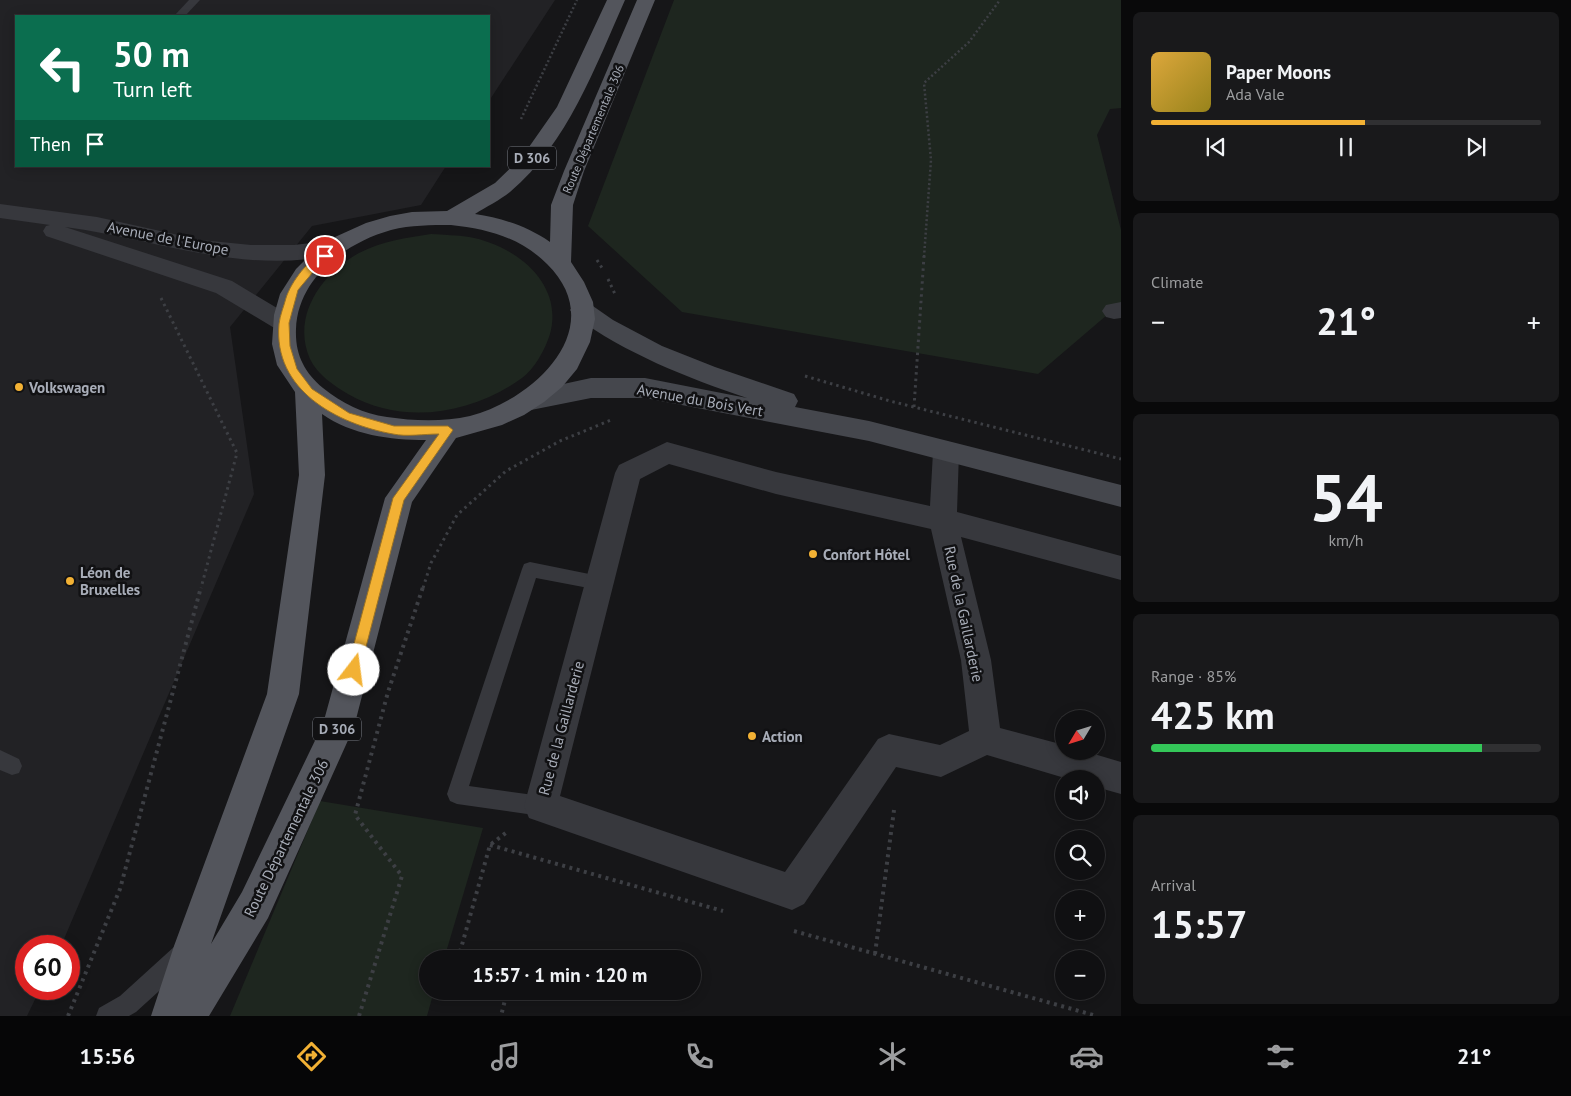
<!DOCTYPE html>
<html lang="en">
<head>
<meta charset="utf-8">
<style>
  body { margin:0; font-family:"PT Sans",sans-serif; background:#19191b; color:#f1f3f6; height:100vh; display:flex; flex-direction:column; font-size:19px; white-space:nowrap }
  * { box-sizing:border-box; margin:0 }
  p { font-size:16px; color:#9c9d9f }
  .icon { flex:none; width:28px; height:28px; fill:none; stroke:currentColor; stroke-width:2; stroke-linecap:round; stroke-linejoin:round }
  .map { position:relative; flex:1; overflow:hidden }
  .sheet { display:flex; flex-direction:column; gap:12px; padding:12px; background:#09090a; width:450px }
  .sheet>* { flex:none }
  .guide { position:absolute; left:15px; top:15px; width:475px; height:152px; border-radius:0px; box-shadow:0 2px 12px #0003,0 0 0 1px #303032; background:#0b6e4f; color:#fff; overflow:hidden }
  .needle { width:32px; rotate:232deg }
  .fabs { position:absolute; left:1055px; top:710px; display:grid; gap:10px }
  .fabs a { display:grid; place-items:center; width:50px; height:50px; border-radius:50%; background:#101012; box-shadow:0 2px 12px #0003,0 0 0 1px #303032; font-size:25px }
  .speed { position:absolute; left:15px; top:935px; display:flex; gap:10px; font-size:25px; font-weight:700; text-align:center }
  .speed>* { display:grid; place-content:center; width:65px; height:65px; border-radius:50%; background:#101012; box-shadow:0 2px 12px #0003,0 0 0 1px #303032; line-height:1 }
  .speed .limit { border:8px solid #d22; background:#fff; color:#111 }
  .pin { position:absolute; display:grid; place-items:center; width:42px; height:42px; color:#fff; margin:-21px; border:2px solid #fff; border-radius:50%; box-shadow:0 1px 5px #0007 }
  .me { position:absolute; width:55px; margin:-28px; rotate:15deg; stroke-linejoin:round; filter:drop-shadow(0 0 4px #0008) }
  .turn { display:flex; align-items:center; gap:18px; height:105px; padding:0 15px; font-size:22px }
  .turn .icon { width:65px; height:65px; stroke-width:2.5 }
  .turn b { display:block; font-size:35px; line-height:42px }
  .then { display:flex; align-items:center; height:48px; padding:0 15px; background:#0003; gap:10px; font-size:19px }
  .big { font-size:38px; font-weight:700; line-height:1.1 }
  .sheet .widget { flex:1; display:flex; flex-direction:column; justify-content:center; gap:8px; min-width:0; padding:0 18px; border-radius:8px; background:#19191b }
  .sheet .dial { align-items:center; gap:0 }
  .dial b { font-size:65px; line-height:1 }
  .song { display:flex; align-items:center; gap:15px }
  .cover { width:60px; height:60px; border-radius:8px; background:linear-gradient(135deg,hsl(40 70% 55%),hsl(50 70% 35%)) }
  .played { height:5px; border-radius:2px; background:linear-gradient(90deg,#f2b134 55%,#303032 55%) }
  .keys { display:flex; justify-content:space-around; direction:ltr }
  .heat { display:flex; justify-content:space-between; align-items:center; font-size:28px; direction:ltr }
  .charge { height:8px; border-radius:4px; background:linear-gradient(90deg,#34c759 85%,#303032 0) }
  .trip { position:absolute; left:419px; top:950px; width:282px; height:50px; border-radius:25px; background:#101012; box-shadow:0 2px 12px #0003,0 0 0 1px #303032; font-weight:700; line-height:50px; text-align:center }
  .menu { display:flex; height:80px; justify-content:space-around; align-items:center; background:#060607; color:#9c9d9f }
  .menu .icon { width:35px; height:35px }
  .menu .selected { color:#f2b134 }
  .menu b { font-size:22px; color:#f1f3f6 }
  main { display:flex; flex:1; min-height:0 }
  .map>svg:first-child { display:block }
  .built { fill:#222225 }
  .green { fill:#1e261f }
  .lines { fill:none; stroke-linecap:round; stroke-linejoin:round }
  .path-far2 { stroke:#3d3f44; stroke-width:2.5; stroke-dasharray:2 2.5; stroke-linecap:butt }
  .path-far1 { stroke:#3d3f44; stroke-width:3; stroke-dasharray:2.5 4; stroke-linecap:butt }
  .path { stroke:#3d3f44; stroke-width:4; stroke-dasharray:3 4.5; stroke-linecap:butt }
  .lane { fill:#37383d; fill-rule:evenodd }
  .street { fill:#37383d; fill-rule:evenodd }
  .secondary { fill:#45474d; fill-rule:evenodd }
  .primary { fill:#53555c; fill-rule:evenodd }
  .route { fill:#f2b134; stroke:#9d7322 }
  .poi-dot { fill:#f2b134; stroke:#111113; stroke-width:2 }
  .labels { text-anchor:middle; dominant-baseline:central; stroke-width:5; stroke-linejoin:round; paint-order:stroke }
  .far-street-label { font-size:12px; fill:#a8adb8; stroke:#111113 }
  .shield { fill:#111113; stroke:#7b7e86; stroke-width:1 }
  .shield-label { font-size:14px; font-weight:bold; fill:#a8adb8 }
  .street-label { font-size:15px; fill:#a8adb8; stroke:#111113 }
  .poi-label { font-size:15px; font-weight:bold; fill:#a8adb8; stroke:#111113; text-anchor:start }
</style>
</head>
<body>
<main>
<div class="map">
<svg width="1121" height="1016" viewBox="0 0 1121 1016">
  <rect width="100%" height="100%" fill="#161618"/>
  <!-- built -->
  <path class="built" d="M0 0H555L489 101V16H16V166H446L421 205 312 226 230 327 254 494 61 946H26V989H40L27 1016H0Z"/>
  <!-- green -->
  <path class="green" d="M674 0H1121V108L1110 109 1097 135 1121 230V303L1038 374 682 312 588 226Z
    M431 234C444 235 457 235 469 237 515 245 564 283 550 334 545 350 535 368 522 378 472 414 403 426 348 394 334 386 317 374 310 359 291 316 322 273 359 253 382 241 406 238 431 234Z
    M320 801 483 828 444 959H428V991H434L427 1016H230Z"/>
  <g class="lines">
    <!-- path-far2 -->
    <path class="path-far2" d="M521 119 577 0
      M924 257 931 160 924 83 969 42 1000 0"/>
    <!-- path-far1 -->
    <path class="path-far1" d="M597 260 604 271
      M608 279 615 294
      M161 298 237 453 201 588
      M805 376 890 401 1121 459
      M914 407 924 256
      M423 588 431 563 457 515 506 471 560 441 611 420"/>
    <!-- path -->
    <path class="path" d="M490 845 723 911
      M794 931 1097 1016
      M875 954 894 810
      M458 959 490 845 507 832
      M479 991 505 1000 501 1016
      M68 1016 120 889 201 587
      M359 1016 402 876 355 815 388 692 423 587"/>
    <!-- lane -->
    <path class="lane" d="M189 0H200L185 16H174Z
      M530 562 599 576 605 578 608 583 605 588 599 590 536 578 469 786 541 796 548 799 551 806 548 813 541 816 457 804 450 801 447 794 522 569 524 564Z
      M0 750 19 759 22 766 19 773 12 775 0 770Z
      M183 943 191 946 194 954 191 962 136 1012 129 1016H96L99 1008 120 996 175 946Z"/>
    <!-- street -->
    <path class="street" d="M0 204 97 217 201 240 251 245H294L336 240 344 242 347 247 344 252C250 278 157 239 65 227L232 281 292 317 296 323 292 329 284 332 276 329 216 293 46 236 43 231 46 226 50 225 0 218Z
      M1121 302V318L1114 319 1106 317 1102 311 1106 305Z
      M667 442 776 472 930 506 933 452 937 445 946 442 955 445 959 452 957 512 1121 556V580L961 537 991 660 1000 728 1064 745V751H1084L1121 762V794L1096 787V779H1068L987 755 941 777 896 767 804 904 792 910 529 818 524 806 615 473 619 465ZM669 464 776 494 931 529 961 660 969 731 940 745 889 734 878 739 785 872 560 796 640 479Z"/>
    <!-- secondary -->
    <path class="secondary" d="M582 302 590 304 613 320 662 346 715 367 794 394 798 401 795 407 869 421 1121 485V507L869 441 645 398H591L531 410 522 407 518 400 522 393 591 378H645L747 398C685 377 627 354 574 316L570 310 574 304Z"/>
    <!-- primary -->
    <path class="primary" d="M607 0H625C595 67 568 143 510 192 500 200 486 207 475 214 501 218 527 226 550 242L551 205 564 171 637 0H655L584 171 573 205 571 262 584 282 593 302 595 319 590 342 577 369 562 387 544 402 524 415 502 425 456 438 412 502 354 727 268 918 209 1016H151L174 946 267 694 299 475 295 392 277 365 272 344 274 315 280 294 296 269 308 257 335 237 366 223 390 216 412 212 447 211 495 183 522 157 557 107ZM451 225C487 229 520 237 547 264 611 327 535 399 470 416 443 422 414 421 387 417 363 414 342 403 323 388 304 372 295 354 296 329 298 278 345 243 391 230 411 225 431 225 451 225ZM322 414C352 435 390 440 426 440L385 498 323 724 242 892 211 944 299 694 325 475Z"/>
  </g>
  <!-- route -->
  <path class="route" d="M325 252 328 253V258L318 266 298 290 289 323 290 346 297 369 312 389 349 413 394 426H448L453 430 404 500 360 670 358 674 354 676 349 674 347 670 393 498 439 434C424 434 407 437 393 434 337 424 273 390 279 324 280 315 284 306 286 298 291 282 309 258 325 252Z"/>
  <!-- markers -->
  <g class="poi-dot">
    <circle cx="19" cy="387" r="5"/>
    <circle cx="813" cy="554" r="5"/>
    <circle cx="70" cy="581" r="5"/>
    <circle cx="752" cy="736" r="5"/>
  </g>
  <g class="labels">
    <!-- far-street labels -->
    <g class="far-street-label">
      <text transform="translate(593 129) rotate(-67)">Route Départementale 306</text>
    </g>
    <!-- shield labels -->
    <g class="shield">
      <rect x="508" y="146.5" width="48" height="23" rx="4"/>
      <rect x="313" y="717.5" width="48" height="23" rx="4"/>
    </g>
    <g class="shield-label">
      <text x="532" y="158">D 306</text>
      <text x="337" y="729">D 306</text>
    </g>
    <!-- street labels -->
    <g class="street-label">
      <text transform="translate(168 238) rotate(11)">Avenue de l'Europe</text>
      <text transform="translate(700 400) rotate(10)">Avenue du Bois Vert</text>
      <text transform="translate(964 614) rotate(78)">Rue de la Gaillarderie</text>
      <text transform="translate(561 728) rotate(-75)">Rue de la Gaillarderie</text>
      <text transform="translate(286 838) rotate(-64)">Route Départementale 306</text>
    </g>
    <!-- poi labels -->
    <g class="poi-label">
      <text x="29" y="387">Volkswagen</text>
      <text x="823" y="554">Confort Hôtel</text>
      <text x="80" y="572">Léon de<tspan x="80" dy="17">Bruxelles</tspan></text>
      <text x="762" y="736">Action</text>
    </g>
  </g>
</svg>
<div class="fabs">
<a><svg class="needle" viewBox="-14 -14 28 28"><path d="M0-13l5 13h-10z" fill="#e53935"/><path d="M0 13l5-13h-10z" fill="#9c9d9f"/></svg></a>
<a><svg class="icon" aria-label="sound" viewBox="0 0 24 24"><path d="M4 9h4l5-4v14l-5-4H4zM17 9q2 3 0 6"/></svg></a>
<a><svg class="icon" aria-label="search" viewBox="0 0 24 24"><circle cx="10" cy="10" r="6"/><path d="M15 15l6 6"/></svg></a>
<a>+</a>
<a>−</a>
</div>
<div class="speed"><div class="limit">60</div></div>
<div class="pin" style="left:325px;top:256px;background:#d93025"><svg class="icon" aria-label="arrive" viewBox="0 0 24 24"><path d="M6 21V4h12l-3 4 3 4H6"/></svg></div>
<svg class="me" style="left:354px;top:670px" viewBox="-20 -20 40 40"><circle r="19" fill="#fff"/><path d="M0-13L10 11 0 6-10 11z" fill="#f2b134"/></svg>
<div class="trip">15:57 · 1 min · 120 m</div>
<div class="guide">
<div class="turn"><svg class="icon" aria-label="left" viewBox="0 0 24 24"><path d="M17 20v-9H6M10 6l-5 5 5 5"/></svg><div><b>50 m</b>Turn left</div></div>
<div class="then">Then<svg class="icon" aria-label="arrive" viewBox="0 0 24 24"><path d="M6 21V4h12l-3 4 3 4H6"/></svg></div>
</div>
</div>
<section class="sheet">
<div class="widget">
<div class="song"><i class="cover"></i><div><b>Paper Moons</b><p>Ada Vale</p></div></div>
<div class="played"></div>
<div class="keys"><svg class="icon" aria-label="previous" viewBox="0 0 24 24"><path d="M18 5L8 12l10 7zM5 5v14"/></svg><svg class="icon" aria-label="pause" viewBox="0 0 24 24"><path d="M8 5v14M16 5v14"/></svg><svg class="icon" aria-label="next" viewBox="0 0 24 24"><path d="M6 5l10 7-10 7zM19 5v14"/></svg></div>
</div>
<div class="widget"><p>Climate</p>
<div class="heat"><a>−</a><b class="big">21°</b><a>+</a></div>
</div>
<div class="widget dial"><b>54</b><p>km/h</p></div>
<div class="widget"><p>Range · 85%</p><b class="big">425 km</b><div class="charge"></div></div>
<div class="widget"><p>Arrival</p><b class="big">15:57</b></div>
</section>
</main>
<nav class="menu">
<b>15:56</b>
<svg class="icon selected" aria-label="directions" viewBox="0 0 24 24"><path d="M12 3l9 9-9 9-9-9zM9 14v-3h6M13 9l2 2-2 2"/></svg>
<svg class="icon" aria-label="music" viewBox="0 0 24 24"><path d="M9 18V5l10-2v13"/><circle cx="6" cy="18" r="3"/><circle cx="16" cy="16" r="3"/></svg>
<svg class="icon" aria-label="phone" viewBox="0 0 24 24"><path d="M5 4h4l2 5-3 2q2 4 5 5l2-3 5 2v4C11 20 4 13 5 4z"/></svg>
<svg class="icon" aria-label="climate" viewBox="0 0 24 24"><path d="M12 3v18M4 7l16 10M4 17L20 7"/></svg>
<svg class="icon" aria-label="car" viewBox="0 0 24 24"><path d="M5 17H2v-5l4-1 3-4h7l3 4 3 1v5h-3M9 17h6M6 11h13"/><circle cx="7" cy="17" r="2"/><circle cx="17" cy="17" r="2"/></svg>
<svg class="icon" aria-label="filters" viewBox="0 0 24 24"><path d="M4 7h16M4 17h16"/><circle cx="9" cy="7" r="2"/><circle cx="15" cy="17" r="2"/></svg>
<b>21°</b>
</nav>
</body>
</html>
